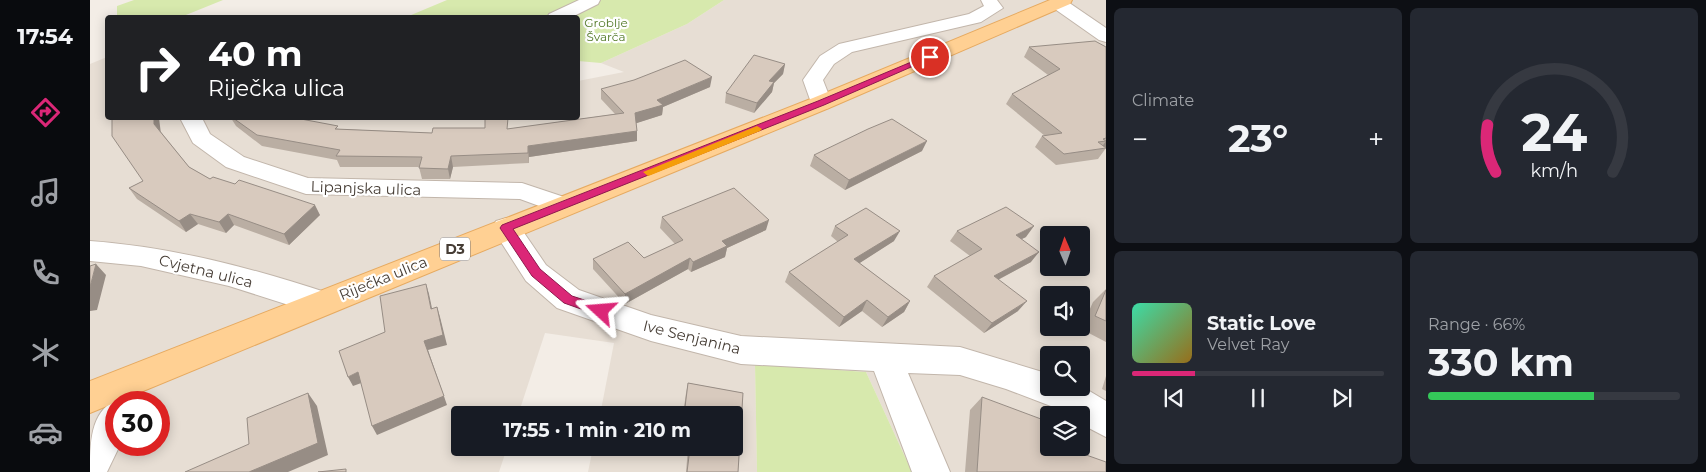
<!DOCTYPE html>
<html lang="en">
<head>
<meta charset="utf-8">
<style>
  body { margin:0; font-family:Montserrat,sans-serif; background:#242831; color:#f1f3f6; height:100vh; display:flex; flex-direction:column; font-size:19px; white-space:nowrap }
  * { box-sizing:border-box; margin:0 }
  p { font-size:16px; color:#9ea1a6 }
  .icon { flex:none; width:28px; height:28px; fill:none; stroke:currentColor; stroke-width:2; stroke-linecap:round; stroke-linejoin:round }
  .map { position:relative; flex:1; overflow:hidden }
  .drawer { display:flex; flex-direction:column; gap:8px; padding:8px; background:#0d0f14; width:600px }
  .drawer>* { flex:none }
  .top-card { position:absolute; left:15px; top:15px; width:475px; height:105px; border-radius:5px; box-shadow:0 2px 12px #0003; background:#202124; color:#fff; overflow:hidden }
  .needle { width:32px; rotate:358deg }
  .tools { position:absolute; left:950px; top:226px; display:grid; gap:10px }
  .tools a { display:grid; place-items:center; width:50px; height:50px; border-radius:5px; background:#171b24; box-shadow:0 2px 12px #0003; font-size:25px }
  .speed { position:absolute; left:15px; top:391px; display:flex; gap:10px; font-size:25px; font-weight:700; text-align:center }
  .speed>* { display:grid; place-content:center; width:65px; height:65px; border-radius:50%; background:#171b24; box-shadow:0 2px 12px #0003; line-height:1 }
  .speed .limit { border:8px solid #d22; background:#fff; color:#111 }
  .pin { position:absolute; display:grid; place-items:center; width:42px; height:42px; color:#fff; margin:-21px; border:2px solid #fff; border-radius:50%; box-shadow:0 1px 5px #0007 }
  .me { position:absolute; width:55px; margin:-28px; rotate:289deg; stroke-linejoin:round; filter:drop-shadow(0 0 4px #0008) }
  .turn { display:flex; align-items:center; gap:18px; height:105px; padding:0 20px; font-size:22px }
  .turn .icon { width:65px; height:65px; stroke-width:2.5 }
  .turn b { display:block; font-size:35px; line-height:42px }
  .big { font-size:38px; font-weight:700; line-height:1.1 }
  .drawer .card { flex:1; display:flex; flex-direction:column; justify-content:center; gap:8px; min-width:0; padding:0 18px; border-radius:8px; background:#242831 }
  .drawer .dial { align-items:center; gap:0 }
  .dial svg { height:130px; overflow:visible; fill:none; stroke:#363941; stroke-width:7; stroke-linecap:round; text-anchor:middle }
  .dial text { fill:#f1f3f6; stroke:none }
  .song { display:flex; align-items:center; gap:15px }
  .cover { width:60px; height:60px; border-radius:8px; background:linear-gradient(135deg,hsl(160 70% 55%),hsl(40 70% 35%)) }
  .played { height:5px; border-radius:2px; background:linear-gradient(90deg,#db2777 25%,#363941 25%) }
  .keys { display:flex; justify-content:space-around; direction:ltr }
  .heat { display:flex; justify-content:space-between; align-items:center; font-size:28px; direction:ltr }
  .charge { height:8px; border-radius:4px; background:linear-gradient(90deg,#34c759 66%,#363941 0) }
  .drawer .tiles { flex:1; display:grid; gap:8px; grid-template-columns:repeat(2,1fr) }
  .trip { position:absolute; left:361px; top:406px; width:292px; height:50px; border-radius:5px; background:#171b24; box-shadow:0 2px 12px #0003; font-weight:700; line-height:50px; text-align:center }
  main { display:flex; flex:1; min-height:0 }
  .tabs { display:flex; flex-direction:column; width:90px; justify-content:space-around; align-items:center; background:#090b0e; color:#9ea1a6 }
  .tabs .icon { width:35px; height:35px }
  .tabs .current { color:#db2777 }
  .tabs b { font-size:22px; color:#f1f3f6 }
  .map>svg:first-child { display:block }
  .residential { fill:#e7ded4; fill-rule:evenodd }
  .green { fill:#d7e9ad }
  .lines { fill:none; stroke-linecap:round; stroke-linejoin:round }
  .minor-casing { stroke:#c2b6ab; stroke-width:2 }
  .major-casing { stroke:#e6aa61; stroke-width:2 }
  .minor { fill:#fff; fill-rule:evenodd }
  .major { fill:#ffd093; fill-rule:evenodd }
  .wall { fill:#baaea3 }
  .shaded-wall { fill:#978d85 }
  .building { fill:#d8cabe; stroke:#978d85 }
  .route { fill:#db2777; stroke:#8e194d }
  .slow { fill:#f59e0b }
  .labels { text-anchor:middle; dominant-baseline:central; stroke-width:4.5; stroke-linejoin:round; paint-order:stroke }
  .far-park-label { font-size:12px; fill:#527927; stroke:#fff }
  .shield { fill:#fff; stroke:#7e7772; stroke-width:1 }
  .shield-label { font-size:14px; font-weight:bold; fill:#463d35 }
  .street-label { font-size:15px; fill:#463d35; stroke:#fff }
</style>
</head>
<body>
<main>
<nav class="tabs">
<b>17:54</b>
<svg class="icon current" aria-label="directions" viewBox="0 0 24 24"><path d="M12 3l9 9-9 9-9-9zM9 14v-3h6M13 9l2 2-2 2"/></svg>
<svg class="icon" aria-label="music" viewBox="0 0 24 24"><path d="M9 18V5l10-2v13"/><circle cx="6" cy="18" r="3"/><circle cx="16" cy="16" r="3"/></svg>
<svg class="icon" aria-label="phone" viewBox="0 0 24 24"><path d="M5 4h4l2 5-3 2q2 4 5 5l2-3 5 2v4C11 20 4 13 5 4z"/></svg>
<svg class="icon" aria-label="climate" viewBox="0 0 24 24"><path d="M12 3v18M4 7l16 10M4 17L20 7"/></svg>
<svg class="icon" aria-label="car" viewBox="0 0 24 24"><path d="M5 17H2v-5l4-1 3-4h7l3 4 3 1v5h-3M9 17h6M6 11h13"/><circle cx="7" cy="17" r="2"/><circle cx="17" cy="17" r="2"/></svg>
</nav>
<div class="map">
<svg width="1016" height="472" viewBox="0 0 1016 472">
  <rect width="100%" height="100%" fill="#f3ede6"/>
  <!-- residential -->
  <path class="residential" d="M634 0H1016V472H822L776 372 665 364 667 472H498L503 448H645V415H510L524 343 455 333 428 415H370V448H417L409 472H0V64L17 57 18 118H488V81L534 72 511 63 597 24ZM959 235H991V268H959ZM959 295H991V328H959ZM959 355H991V388H959ZM26 402H69V445H26ZM959 415H991V448H959Z"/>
  <!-- green -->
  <path class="green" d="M44 0H133L91 17H27V6Z
    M357 0H634L597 24 511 63 488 61V18H314Z
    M665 364 776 372 822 472H667Z"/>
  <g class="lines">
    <!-- minor casing -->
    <g class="minor-casing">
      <path id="minor" d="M489 0H510L508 4 480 18H457L459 14Z
        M891 0H907L913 8 891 22 762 52 744 64 733 80 742 103 739 108 731 109 723 108 713 80 730 56 749 44 879 14 894 6Z
        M962 0H975L1016 28V42L1009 40 962 7 960 3Z
        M90 118H112L120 134 154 157 218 178 432 183 483 200 487 206 483 212 474 215 430 199 216 194 136 167 103 143Z
        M416 218 426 221 456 265 489 290 561 315 651 336 870 347 959 374V388L991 386 1016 401V437L991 424V415H976L966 408 916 389 870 375 818 373 860 472H822L784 371 651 364 561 341 467 308 436 281 402 228 406 221Z
        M0 241C83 247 162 268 241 294L245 303 241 312 230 315 139 286 51 266 0 261Z
        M26 400 32 402H26V445H30L17 472H0C0 444 0 412 26 400Z"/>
    </g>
    <!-- major casing -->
    <g class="major-casing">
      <path id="major" d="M960 0H982L980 4 739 108 0 413V381L723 98Z"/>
    </g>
    <!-- minor -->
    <use href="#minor" class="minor"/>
    <!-- major -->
    <use href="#major" class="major"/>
  </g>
  <!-- wall -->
  <path class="wall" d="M939 47H1016V147H1015L1016 148 1008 159 966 165 945 147 952 136H955L916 104 922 94 958 75 934 57Z
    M695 64 693 74 684 83 682 92 664 113 635 103 636 93Z
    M620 87 573 107 572 115 546 123 547 131V141L439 157V163L363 167 360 179H332L329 167H250L247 160 172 146 146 126 141 118H208L211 119 249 129 342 133 419 129 525 114 511 99V89Z
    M71 132 99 167 120 179 230 215 199 245 144 225 136 233 108 224 96 232 47 199 39 188 53 181Z
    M832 151 755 190 720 166 724 155Z
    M572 217 676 230 637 248 635 257 601 272 598 269 535 304 503 269V259L554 258 585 244 570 228Z
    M745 226 804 241 769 263 820 301 814 312 792 327 772 311 749 327 695 282 699 272 748 242 741 236Z
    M867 231 936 237 931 239 941 262 908 280 928 311 894 333 837 287 844 276 880 256 860 241Z
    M1016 289V342L991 329 1003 302Z
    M1016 376V391L1012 389Z
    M598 383 653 393 648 472H596L598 448H645V415H593L596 393Z
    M892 397 985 451 1016 472H875L880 410Z"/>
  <!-- shaded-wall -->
  <path class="shaded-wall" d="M695 64 693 74 684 83 682 92 664 113 667 103 679 81Z
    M622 77 620 87 573 107 572 115 544 124 545 113 567 100Z
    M64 118H69L71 134 64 124Z
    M547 131V141L439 157V163L438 146Z
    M837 141 832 151 755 190 759 180Z
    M1016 141V147L1011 148Z
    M361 156 363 167 360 179 358 169Z
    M225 205 230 215 199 245 194 234Z
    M100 214 108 224 96 232 89 221Z
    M138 214 144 225 136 233 129 222Z
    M679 220 676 230 637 248 635 257 601 272 603 262 632 241Z
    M944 226 936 237 918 246 926 235Z
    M810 231 804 241 759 270 764 259Z
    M949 252 941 262 896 286 904 276Z
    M600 258 598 269 535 304V294Z
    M6 264 16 275 7 310 0 311V287Z
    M336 284 339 294 344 318 341 309Z
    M777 300 772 311 749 327 754 317Z
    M820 301 814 312 792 327 798 317Z
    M937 301 928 311 894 333 902 323Z
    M347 307 350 317 357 345 338 350 357 405 287 435 282 426 334 341Z
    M268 372 274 382 263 386 258 377Z
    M218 393 227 406 238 455 198 472H159Z"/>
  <!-- building -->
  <path class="building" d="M1005 41 1016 47V138L1013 139 1016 141 1008 142 1016 148 974 154 952 136 972 133 922 94 970 69 939 47Z
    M664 55 695 64 679 81 684 82 667 103 636 93Z
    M595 60 622 77 567 100 573 105 545 113 547 131 438 146V153L361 156 358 169 329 168 332 157 246 156 250 150 167 135 143 118H208L211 119 248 126 245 129 342 133 343 128H395V119L418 118 417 129 534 113 511 89 544 80Z
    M22 118H64V124L99 167 120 179 123 177 145 184 149 180 225 205 194 234 138 214 129 222 100 214 89 221 39 188 53 181 22 136Z
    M802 119 837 141 759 180 724 155 778 129Z
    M644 188 679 220 632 241 637 246 603 262 600 258 535 294 503 259 538 242 554 258 593 240 572 217Z
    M916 207 944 226 926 235 949 252 904 276 937 301 902 323 844 276 892 249 867 231Z
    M776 208 810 231 764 259 820 301 798 317 777 300 754 317 699 272 758 235 745 226Z
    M6 264 0 287V266Z
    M336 284 341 309 347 307 353 335 334 341 354 396 282 426 268 372 258 377 249 351 295 332 290 296Z
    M1016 290V321L1005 316Z
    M598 383 653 393 648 472H597L600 448H645V415H594Z
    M218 393 228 443 159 472H95L159 444 157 418Z
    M892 397 959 422V448H985V451L1016 462V472H887Z
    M256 469V472H228Z"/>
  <!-- route -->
  <path class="route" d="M838 55 844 57 734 105 423 229 450 269 482 296 516 307 518 311 516 314 511 316 474 303 442 276 410 228 412 225 728 101Z"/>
  <!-- slow -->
  <path class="slow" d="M667 126 672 129 670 131 561 175 558 176 553 172Z"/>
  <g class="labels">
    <!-- far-park labels -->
    <g class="far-park-label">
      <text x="516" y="22">Groblje<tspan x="516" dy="14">Švarča</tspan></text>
    </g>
    <!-- shield labels -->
    <rect class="shield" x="350" y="237.5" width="30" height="23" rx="4"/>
    <g class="shield-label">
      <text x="365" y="249">D3</text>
    </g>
    <!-- street labels -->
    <g class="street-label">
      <text transform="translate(276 188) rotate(2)">Lipanjska ulica</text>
      <text transform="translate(116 271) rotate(14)">Cvjetna ulica</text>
      <text transform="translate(293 278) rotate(-22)">Riječka ulica</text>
      <text transform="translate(602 337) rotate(14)">Ive Senjanina</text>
    </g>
  </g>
</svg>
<div class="tools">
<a><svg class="needle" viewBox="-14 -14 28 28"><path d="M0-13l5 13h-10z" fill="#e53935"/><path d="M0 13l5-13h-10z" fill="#9ea1a6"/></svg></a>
<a><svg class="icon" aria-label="sound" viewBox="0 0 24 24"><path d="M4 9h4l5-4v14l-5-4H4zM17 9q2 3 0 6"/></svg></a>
<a><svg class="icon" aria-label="search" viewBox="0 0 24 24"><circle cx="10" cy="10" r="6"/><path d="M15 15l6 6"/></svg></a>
<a><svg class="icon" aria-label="layers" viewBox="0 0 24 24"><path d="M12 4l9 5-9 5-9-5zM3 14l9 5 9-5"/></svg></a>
</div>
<div class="speed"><div class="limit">30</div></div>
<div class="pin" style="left:840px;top:57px;background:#d93025"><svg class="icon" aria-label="arrive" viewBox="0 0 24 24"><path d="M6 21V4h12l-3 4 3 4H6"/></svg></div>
<svg class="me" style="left:511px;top:311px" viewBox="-20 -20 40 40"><path d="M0-17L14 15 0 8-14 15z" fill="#db2777" stroke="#fff" stroke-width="4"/></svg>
<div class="trip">17:55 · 1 min · 210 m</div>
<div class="top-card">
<div class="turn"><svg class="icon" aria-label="right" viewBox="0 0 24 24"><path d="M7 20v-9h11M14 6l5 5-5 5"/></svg><div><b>40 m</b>Riječka ulica</div></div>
</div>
</div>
<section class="drawer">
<div class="tiles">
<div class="card"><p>Climate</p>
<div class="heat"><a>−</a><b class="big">23°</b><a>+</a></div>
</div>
<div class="card dial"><svg viewBox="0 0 100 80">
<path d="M14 69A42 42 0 1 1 86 69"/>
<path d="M14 69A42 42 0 0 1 9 40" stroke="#db2777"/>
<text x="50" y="56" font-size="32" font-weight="700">24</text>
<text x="50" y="72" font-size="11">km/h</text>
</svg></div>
<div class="card">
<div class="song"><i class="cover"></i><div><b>Static Love</b><p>Velvet Ray</p></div></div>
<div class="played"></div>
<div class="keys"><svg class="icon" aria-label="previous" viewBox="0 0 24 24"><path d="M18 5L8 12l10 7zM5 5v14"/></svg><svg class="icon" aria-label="pause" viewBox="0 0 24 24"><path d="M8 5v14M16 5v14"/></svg><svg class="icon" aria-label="next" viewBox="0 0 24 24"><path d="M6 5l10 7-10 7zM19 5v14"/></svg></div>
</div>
<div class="card"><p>Range · 66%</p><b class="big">330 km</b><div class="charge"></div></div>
</div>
</section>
</main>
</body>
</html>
